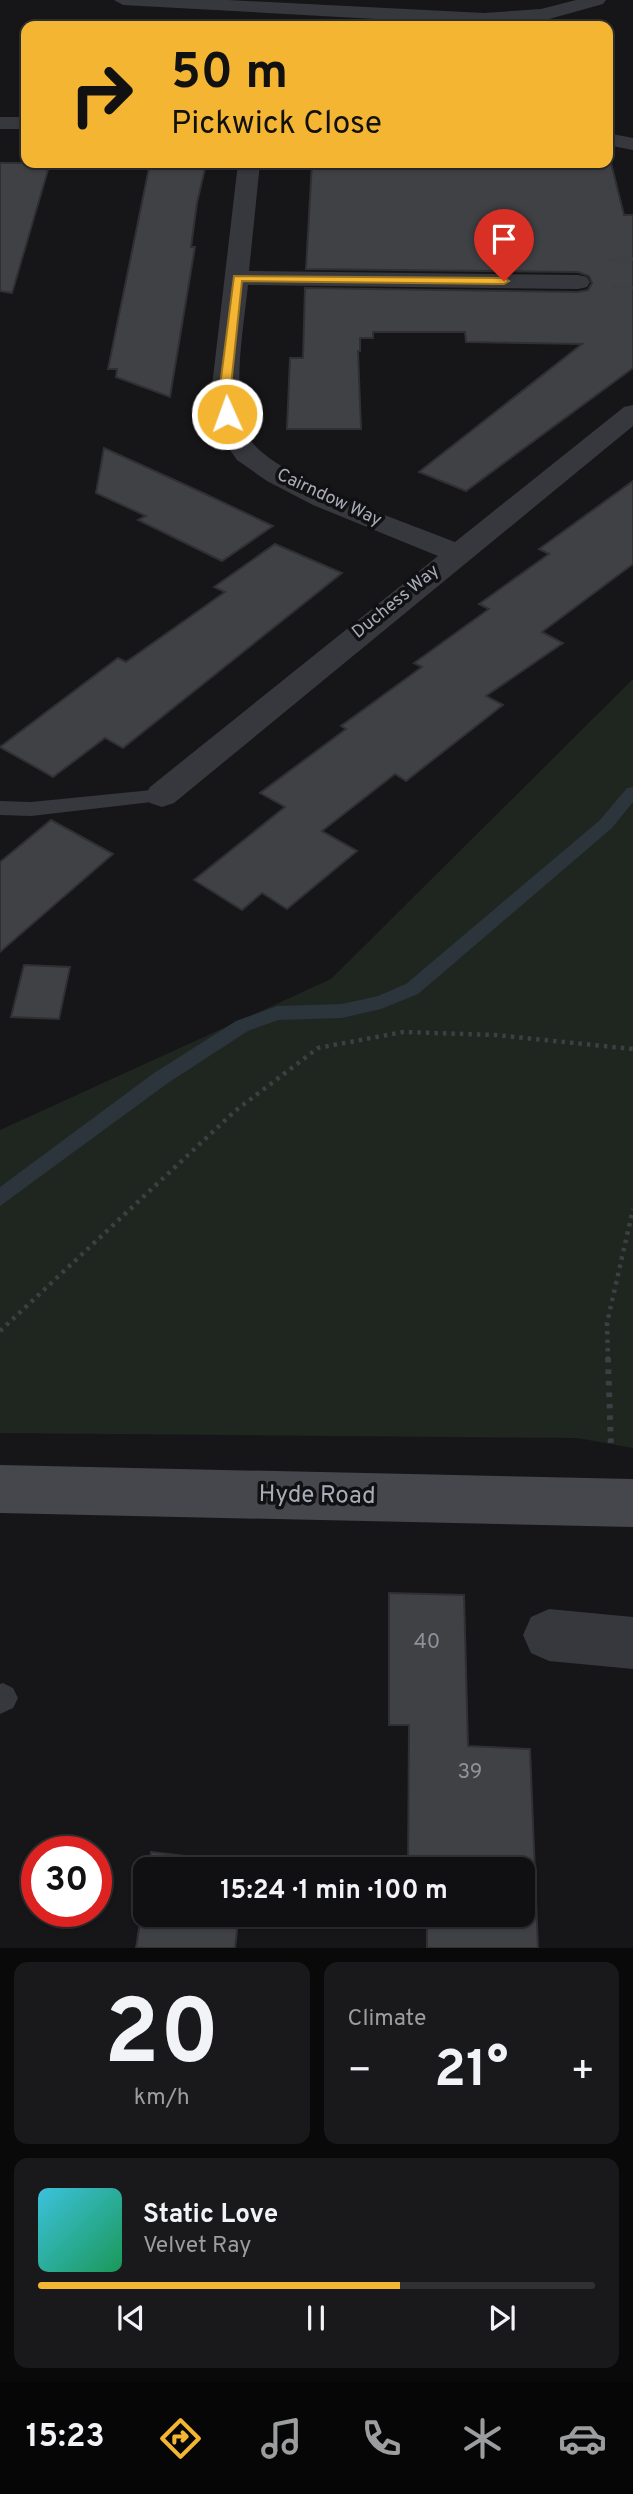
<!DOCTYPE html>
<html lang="en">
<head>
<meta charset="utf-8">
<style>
  body { margin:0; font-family:Overpass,sans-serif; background:#19191b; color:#f1f3f6; height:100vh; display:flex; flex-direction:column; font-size:26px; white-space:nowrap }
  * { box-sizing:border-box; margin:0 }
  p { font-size:23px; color:#9c9d9f }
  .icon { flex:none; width:38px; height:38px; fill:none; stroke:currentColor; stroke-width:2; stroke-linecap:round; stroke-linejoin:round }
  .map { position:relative; height:1948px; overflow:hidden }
  .sheet { display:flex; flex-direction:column; gap:14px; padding:14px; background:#09090a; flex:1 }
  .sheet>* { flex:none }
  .top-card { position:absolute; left:21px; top:21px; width:592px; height:147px; border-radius:14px; box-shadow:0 2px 5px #0004,0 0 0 2px #303032; background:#f3b532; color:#111; overflow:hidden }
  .speed { position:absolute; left:21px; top:1836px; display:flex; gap:14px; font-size:35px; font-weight:700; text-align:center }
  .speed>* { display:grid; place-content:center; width:91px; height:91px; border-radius:50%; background:#101012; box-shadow:0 2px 5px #0004,0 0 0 2px #303032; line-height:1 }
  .speed .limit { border:10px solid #d22; background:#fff; color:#111 }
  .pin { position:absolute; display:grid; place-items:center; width:60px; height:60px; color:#fff; margin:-72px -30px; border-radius:50% 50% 50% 0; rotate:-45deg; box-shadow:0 0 7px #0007 }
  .pin .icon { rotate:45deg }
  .me { position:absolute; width:77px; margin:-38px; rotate:358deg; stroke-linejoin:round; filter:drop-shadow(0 0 5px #0008) }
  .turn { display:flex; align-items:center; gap:24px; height:147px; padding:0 35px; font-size:32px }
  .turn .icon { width:91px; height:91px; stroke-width:2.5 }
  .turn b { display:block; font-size:49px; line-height:60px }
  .big { font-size:52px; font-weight:700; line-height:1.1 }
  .sheet .tile { flex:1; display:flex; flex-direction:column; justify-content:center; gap:10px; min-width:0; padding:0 24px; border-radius:14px; background:#19191b }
  .sheet .dial { align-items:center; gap:0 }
  .dial b { font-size:91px; line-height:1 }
  .song { display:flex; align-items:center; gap:21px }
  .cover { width:84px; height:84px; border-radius:10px; background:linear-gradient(135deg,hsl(190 70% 55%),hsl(150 70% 35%)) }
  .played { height:7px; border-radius:4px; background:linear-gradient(90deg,#f3b532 65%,#303032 65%) }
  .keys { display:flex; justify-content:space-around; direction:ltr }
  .heat { display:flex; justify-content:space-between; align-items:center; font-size:38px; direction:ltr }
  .sheet .tiles { flex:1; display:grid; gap:14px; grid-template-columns:1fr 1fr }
  .tile:last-child { grid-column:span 2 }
  .trip { position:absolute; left:133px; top:1857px; width:402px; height:70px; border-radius:14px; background:#101012; box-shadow:0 2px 5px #0004,0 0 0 2px #303032; font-weight:700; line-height:70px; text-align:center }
  .tab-bar { display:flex; height:112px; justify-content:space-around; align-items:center; background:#060607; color:#9c9d9f }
  .tab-bar .icon { width:49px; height:49px }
  .tab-bar .current { color:#f3b532 }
  .tab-bar b { font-size:32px; color:#f1f3f6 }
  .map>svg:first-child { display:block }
  .green { fill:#1e261f }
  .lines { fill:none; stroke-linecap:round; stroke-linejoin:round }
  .stream { fill:#2c343c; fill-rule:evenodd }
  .building { fill:#404145; stroke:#303034; stroke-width:2 }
  .path-far2 { stroke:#3d3f44; stroke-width:2.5; stroke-dasharray:2 2.5; stroke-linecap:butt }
  .path-far1 { stroke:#3d3f44; stroke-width:4.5; stroke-dasharray:3.5 5; stroke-linecap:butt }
  .path { stroke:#3d3f44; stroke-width:6; stroke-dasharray:4.5 7; stroke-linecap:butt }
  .service { fill:#37383d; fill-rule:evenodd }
  .minor { fill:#37383d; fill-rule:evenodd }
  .secondary { fill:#45474d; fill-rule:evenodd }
  .route { fill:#f3b532; stroke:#9e7620; stroke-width:2 }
  .labels { text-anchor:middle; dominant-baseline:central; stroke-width:7; stroke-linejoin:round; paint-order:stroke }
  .far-street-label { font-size:18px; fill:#a8acb8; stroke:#111113 }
  .near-number-label { font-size:21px; fill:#8e919b }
  .near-street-label { font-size:24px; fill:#a8acb8; stroke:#111113 }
</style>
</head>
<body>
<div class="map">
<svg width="633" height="1948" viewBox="0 0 633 1948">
  <rect width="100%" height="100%" fill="#161618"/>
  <!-- green -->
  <path class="green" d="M633 679V1448L577 1438 0 1433V1130L331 979Z"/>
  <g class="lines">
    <!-- stream -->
    <path class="stream" d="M633 787V802L612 828 418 994 381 1009 342 1018 278 1020 248 1031 168 1083 0 1206V1187L154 1073 236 1021 277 1006 342 1004 378 996 406 984 600 820 627 788Z"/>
  </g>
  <!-- building -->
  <path class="building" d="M0 163H50L12 293 0 291Z
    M150 163 206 164 197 203 191 247H195L170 397 116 377 117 369H108Z
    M312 163H611L624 215H633V368L466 491 419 472 582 344 466 342 465 332H373V338H360V351H358L361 429H287L290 358H303L305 288 578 292 588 290 592 283 589 276 578 272 306 269Z
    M104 448 201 492 273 526 222 561 138 520 146 516 96 493Z
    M633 481V564L542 632 563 643 486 696 503 705 406 781 395 774 322 831 357 851 287 909 262 893 242 910 194 880 285 807 260 793 346 729 341 726 422 667 414 663 489 609 479 604 549 554 539 549Z
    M275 544 342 573 123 748 105 738 53 777 0 747 118 658 126 662 225 592 214 587Z
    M51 820 113 854 0 952V862Z
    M24 965 70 967 59 1019 11 1017Z
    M389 1593 464 1595 468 1746 530 1749 538 1948H427V1914H523V1869H408L409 1725H389Z
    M151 1852 245 1863 244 1869H149Z
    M145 1890V1914H239L235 1948H136Z"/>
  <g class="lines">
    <!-- path-far2 -->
    <path class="path-far2" d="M609 259H633
      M614 287 633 288"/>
    <!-- path-far1 -->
    <path class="path-far1" d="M0 1331 235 1111 318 1048 403 1032 495 1035 633 1049
      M608 1360 607 1323 633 1209"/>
    <!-- path -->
    <path class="path" d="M608 1358 611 1449"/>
    <!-- service -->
    <path class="service" d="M162 789 169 790 171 795 169 800 31 816 0 815V801L31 802Z
      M3 1683 13 1688 18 1698 13 1708 0 1714V1684Z"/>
    <!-- minor -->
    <path class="minor" d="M114 0H228L484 13 541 9 576 0H606L603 4 542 21 484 25 123 5Z
      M0 117H26V129H0Z
      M607 133 633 138V150L607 145Z
      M238 163H260L249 271 578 275 587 277 590 282 587 287 578 289 248 285C243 333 233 383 245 430 256 472 413 525 455 542L624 407 633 405V426L174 803 162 807 150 803 145 795 150 787 438 556 313 505 267 481 237 460 218 433 212 386Z
      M549 1609 633 1617V1669L549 1661 531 1653 523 1635 531 1617Z"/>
    <!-- secondary -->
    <path class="secondary" d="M0 1465 633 1479V1527L0 1513Z"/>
  </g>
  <!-- route -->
  <path class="route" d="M234 276 504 278 509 281 504 284 242 281 231 386 233 414 227 417 222 414 220 386Z"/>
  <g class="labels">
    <!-- far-street labels -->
    <g class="far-street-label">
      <text transform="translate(329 498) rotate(25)">Cairndow Way</text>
      <text transform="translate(396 602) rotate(-39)">Duchess Way</text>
    </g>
    <!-- near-number labels -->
    <g class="near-number-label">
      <text x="427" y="1642">40</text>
      <text x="470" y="1772">39</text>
    </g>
    <!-- near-street labels -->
    <g class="near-street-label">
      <text transform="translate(317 1496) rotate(1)">Hyde Road</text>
    </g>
  </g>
</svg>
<div class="speed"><div class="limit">30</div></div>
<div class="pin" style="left:504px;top:281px;background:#d93025"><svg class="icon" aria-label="arrive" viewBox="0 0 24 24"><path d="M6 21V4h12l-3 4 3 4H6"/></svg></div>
<svg class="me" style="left:227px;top:414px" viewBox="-20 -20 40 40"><circle r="17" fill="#f3b532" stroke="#fff" stroke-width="3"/><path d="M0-11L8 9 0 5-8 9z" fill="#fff"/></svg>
<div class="trip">15:24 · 1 min · 100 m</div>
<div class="top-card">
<div class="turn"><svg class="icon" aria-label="right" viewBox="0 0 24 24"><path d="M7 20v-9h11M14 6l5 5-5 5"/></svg><div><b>50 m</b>Pickwick Close</div></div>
</div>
</div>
<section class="sheet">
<div class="tiles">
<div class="tile dial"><b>20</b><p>km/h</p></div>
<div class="tile"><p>Climate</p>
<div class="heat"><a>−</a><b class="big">21°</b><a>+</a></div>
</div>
<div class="tile">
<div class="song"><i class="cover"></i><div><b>Static Love</b><p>Velvet Ray</p></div></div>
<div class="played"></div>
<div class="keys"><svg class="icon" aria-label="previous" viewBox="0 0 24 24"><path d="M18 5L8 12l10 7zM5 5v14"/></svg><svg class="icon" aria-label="pause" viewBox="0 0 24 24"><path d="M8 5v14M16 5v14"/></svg><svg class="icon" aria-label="next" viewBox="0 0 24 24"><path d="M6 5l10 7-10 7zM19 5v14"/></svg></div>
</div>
</div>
</section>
<nav class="tab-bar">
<b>15:23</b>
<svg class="icon current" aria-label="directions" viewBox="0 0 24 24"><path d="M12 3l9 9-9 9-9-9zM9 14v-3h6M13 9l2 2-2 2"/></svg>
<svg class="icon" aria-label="music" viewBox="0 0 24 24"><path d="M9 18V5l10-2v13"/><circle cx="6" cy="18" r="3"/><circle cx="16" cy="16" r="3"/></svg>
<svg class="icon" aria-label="phone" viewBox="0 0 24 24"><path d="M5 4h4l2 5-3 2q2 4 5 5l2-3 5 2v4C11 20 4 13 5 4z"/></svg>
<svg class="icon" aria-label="climate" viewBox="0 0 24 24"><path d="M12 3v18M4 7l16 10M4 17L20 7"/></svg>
<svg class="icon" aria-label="car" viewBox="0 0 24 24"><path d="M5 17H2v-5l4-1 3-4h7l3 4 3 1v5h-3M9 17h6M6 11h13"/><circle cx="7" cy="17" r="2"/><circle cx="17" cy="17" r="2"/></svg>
</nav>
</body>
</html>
